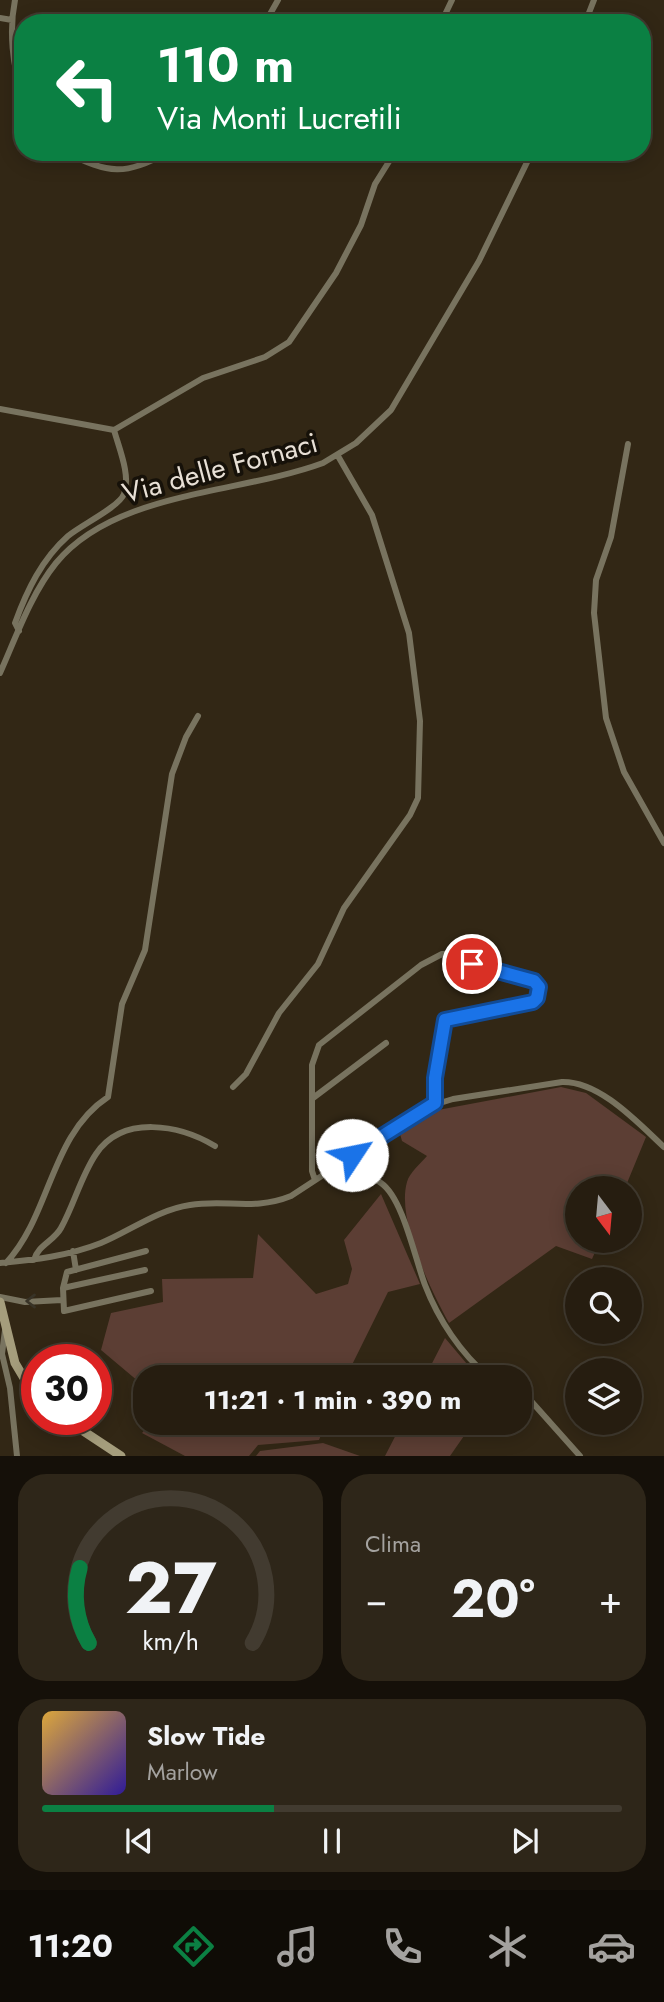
<!DOCTYPE html>
<html lang="it">
<head>
<meta charset="utf-8">
<style>
  body { margin:0; font-family:Jost,sans-serif; background:#2e2619; color:#f1f3f6; height:100vh; display:flex; flex-direction:column; font-size:26px; white-space:nowrap }
  * { box-sizing:border-box; margin:0 }
  p { font-size:23px; color:#a4a29f }
  .icon { flex:none; width:38px; height:38px; fill:none; stroke:currentColor; stroke-width:2; stroke-linecap:round; stroke-linejoin:round }
  .map { position:relative; height:1456px; overflow:hidden }
  .drawer { display:flex; flex-direction:column; gap:18px; padding:18px; background:#151009; flex:1 }
  .drawer>* { flex:none }
  .guide { position:absolute; left:14px; top:14px; width:637px; height:147px; border-radius:28px; box-shadow:0 4px 18px #0003,0 0 0 2px #423b30; background:#0b8043; color:#fff; overflow:hidden }
  .needle { width:46px; rotate:164deg }
  .buttons { position:absolute; left:565px; top:1176px; display:grid; gap:14px }
  .buttons a { display:grid; place-items:center; width:77px; height:77px; border-radius:50%; background:#261d10; box-shadow:0 4px 18px #0003,0 0 0 2px #423b30; font-size:35px }
  .speed { position:absolute; left:21px; top:1344px; display:flex; gap:14px; font-size:35px; font-weight:700; text-align:center }
  .speed>* { display:grid; place-content:center; width:91px; height:91px; border-radius:50%; background:#261d10; box-shadow:0 4px 18px #0003,0 0 0 2px #423b30; line-height:1 }
  .speed .limit { border:10px solid #d22; background:#fff; color:#111 }
  .pin { position:absolute; display:grid; place-items:center; width:60px; height:60px; color:#fff; margin:-30px; border:4px solid #fff; border-radius:50%; box-shadow:0 2px 7px #0007 }
  .me { position:absolute; width:77px; margin:-38px; rotate:56deg; stroke-linejoin:round; filter:drop-shadow(0 0 5px #0008) }
  .turn { display:flex; align-items:center; gap:24px; height:147px; padding:0 28px; font-size:32px }
  .turn .icon { width:91px; height:91px; stroke-width:2.5 }
  .turn b { display:block; font-size:49px; line-height:60px }
  .big { font-size:52px; font-weight:700; line-height:1.1 }
  .drawer .tile { flex:1; display:flex; flex-direction:column; justify-content:center; gap:10px; min-width:0; padding:0 24px; border-radius:28px; background:#2e2619 }
  .drawer .dial { align-items:center; gap:0 }
  .dial svg { height:182px; overflow:visible; fill:none; stroke:#423b30; stroke-width:7; stroke-linecap:round; text-anchor:middle }
  .dial text { fill:#f1f3f6; stroke:none }
  .song { display:flex; align-items:center; gap:21px }
  .cover { width:84px; height:84px; border-radius:10px; background:linear-gradient(135deg,hsl(40 70% 55%),hsl(250 70% 35%)) }
  .played { height:7px; border-radius:4px; background:linear-gradient(90deg,#0b8043 40%,#423b30 40%) }
  .keys { display:flex; justify-content:space-around; direction:ltr }
  .heat { display:flex; justify-content:space-between; align-items:center; font-size:38px; direction:ltr }
  .drawer .tiles { flex:1; display:grid; gap:18px; grid-template-columns:1fr 1fr }
  .tile:last-child { grid-column:span 2 }
  .trip { position:absolute; left:133px; top:1365px; width:399px; height:70px; border-radius:28px; background:#261d10; box-shadow:0 4px 18px #0003,0 0 0 2px #423b30; font-weight:700; line-height:70px; text-align:center }
  .dock { display:flex; height:112px; justify-content:space-around; align-items:center; background:#0f0c06; color:#a4a29f }
  .dock .icon { width:49px; height:49px }
  .dock .current { color:#0b8043 }
  .dock b { font-size:32px; color:#f1f3f6 }
  .map>svg:first-child { display:block }
  .green { fill:#5c3e34 }
  .lines { fill:none; stroke-linecap:round; stroke-linejoin:round }
  .street { stroke:#78735f; stroke-width:6 }
  .secondary { stroke:#a59d7c; stroke-width:9 }
  .oneway { stroke:#383327 }
  .route-casing { stroke:#114b97; stroke-width:18 }
  .route { stroke:#1a73e8; stroke-width:12 }
  .labels { text-anchor:middle; dominant-baseline:central; stroke-width:7; stroke-linejoin:round; paint-order:stroke }
  .street-label { font-size:28px; fill:#e8e0d6; stroke:#161109 }
</style>
</head>
<body>
<div class="map">
<svg width="664" height="1456" viewBox="0 0 664 1456">
  <rect width="100%" height="100%" fill="#322715"/>
  <!-- green -->
  <path class="green" d="M561 1087 586 1093 646 1137 625 1188H578V1241H600L592 1259 556 1246 449 1323C431 1291 396 1219 407 1182 409 1173 421 1163 427 1156L402 1141 399 1130 438 1110Z
    M381 1194 420 1284 388 1292 346 1377H145V1387L101 1350 111 1313 163 1302 162 1279 253 1278 258 1234 316 1294 348 1284 352 1269 344 1240Z
    M445 1338 478 1377H425Z
    M151 1423H326L319 1440 258 1445 249 1456H185L142 1433Z
    M402 1423H473L450 1456H385Z
    M323 1443 360 1456H256L260 1451Z"/>
  <g class="lines">
    <!-- street -->
    <path class="street" d="M15 0C9 30 12 66 23 95
      M0 18 12 20
      M265 23 278 0
      M441 23 452 0
      M585 23 594 0
      M65 152C110 174 124 176 168 152
      M0 409 114 430C119 448 131 476 124 494 119 507 81 525 68 536 42 559 27 590 15 623L19 631
      M114 430 203 378 265 357 289 342 336 273 361 225 375 184 395 152
      M628 444 611 537 596 580 594 613 606 718 624 772 664 843
      M0 673C16 637 31 594 56 563 115 491 239 494 323 463L356 443 391 410 479 261 532 152
      M233 1087 246 1074 279 1013 318 964 344 908 410 815 418 798 420 721 409 633 372 515 338 456
      M313 1098 386 1043
      M336 1166C351 1170 369 1174 381 1183 403 1198 415 1259 425 1285 438 1319 461 1354 489 1377
      M315 1180 312 1171V1065L319 1045 421 965 442 954 459 953 472 964 534 981 539 993 533 1002 445 1020 435 1078V1103
      M73 1251 76 1270
      M34 1260C38 1245 54 1241 61 1228 74 1205 81 1176 96 1154 123 1114 180 1125 215 1146
      M0 1263C34 1260 68 1256 101 1243 130 1231 157 1210 190 1205 226 1199 254 1211 291 1196L427 1107 453 1099 562 1082C600 1081 638 1123 664 1147
      M6 1263C51 1215 50 1135 108 1097L122 1004 145 950 172 774 186 737 198 716
      M145 1270 63 1288 64 1311 151 1291
      M63 1288 67 1272 146 1251
      M0 1297 25 1302 62 1300
      M5 1330 2 1354 10 1388 17 1456
      M520 1395 531 1401 580 1456"/>
    <!-- secondary -->
    <path class="secondary" d="M0 1302 15 1363 37 1400
      M65 1419 121 1456"/>
  </g>
  <!-- one-way arrows -->
  <defs><path id="oneway-chevron" d="M-2-3.5L2.5 0L-2 3.5" fill="none" stroke-width="1.6" stroke-linecap="round" stroke-linejoin="round" transform="scale(1.75)"/></defs>
  <use class="oneway" href="#oneway-chevron" transform="translate(31 1301) rotate(-180)"/>
  <g class="lines">
    <!-- route casing -->
    <g class="route-casing">
      <path id="route" d="M352 1155 435 1103V1078L445 1020 533 1002 537 998 539 987 534 981 472 964"/>
    </g>
    <!-- route -->
    <use href="#route" class="route"/>
  </g>
  <g class="labels">
    <!-- street labels -->
    <g class="street-label">
      <text transform="translate(220 468) rotate(-15)">Via delle Fornaci</text>
    </g>
  </g>
</svg>
<div class="buttons">
<a><svg class="needle" viewBox="-14 -14 28 28"><path d="M0-13l5 13h-10z" fill="#e53935"/><path d="M0 13l5-13h-10z" fill="#a4a29f"/></svg></a>
<a><svg class="icon" aria-label="search" viewBox="0 0 24 24"><circle cx="10" cy="10" r="6"/><path d="M15 15l6 6"/></svg></a>
<a><svg class="icon" aria-label="layers" viewBox="0 0 24 24"><path d="M12 4l9 5-9 5-9-5zM3 14l9 5 9-5"/></svg></a>
</div>
<div class="speed"><div class="limit">30</div></div>
<div class="pin" style="left:472px;top:964px;background:#d93025"><svg class="icon" aria-label="arrive" viewBox="0 0 24 24"><path d="M6 21V4h12l-3 4 3 4H6"/></svg></div>
<svg class="me" style="left:352px;top:1155px" viewBox="-20 -20 40 40"><circle r="19" fill="#fff"/><path d="M0-13L10 11 0 6-10 11z" fill="#1a73e8"/></svg>
<div class="trip">11:21 · 1 min · 390 m</div>
<div class="guide">
<div class="turn"><svg class="icon" aria-label="left" viewBox="0 0 24 24"><path d="M17 20v-9H6M10 6l-5 5 5 5"/></svg><div><b>110 m</b>Via Monti Lucretili</div></div>
</div>
</div>
<section class="drawer">
<div class="tiles">
<div class="tile dial"><svg viewBox="0 0 100 80">
<path d="M14 69A42 42 0 1 1 86 69"/>
<path d="M14 69A42 42 0 0 1 10 36" stroke="#0b8043"/>
<text x="50" y="56" font-size="32" font-weight="700">27</text>
<text x="50" y="72" font-size="11">km/h</text>
</svg></div>
<div class="tile"><p>Clima</p>
<div class="heat"><a>−</a><b class="big">20°</b><a>+</a></div>
</div>
<div class="tile">
<div class="song"><i class="cover"></i><div><b>Slow Tide</b><p>Marlow</p></div></div>
<div class="played"></div>
<div class="keys"><svg class="icon" aria-label="previous" viewBox="0 0 24 24"><path d="M18 5L8 12l10 7zM5 5v14"/></svg><svg class="icon" aria-label="pause" viewBox="0 0 24 24"><path d="M8 5v14M16 5v14"/></svg><svg class="icon" aria-label="next" viewBox="0 0 24 24"><path d="M6 5l10 7-10 7zM19 5v14"/></svg></div>
</div>
</div>
</section>
<nav class="dock">
<b>11:20</b>
<svg class="icon current" aria-label="directions" viewBox="0 0 24 24"><path d="M12 3l9 9-9 9-9-9zM9 14v-3h6M13 9l2 2-2 2"/></svg>
<svg class="icon" aria-label="music" viewBox="0 0 24 24"><path d="M9 18V5l10-2v13"/><circle cx="6" cy="18" r="3"/><circle cx="16" cy="16" r="3"/></svg>
<svg class="icon" aria-label="phone" viewBox="0 0 24 24"><path d="M5 4h4l2 5-3 2q2 4 5 5l2-3 5 2v4C11 20 4 13 5 4z"/></svg>
<svg class="icon" aria-label="climate" viewBox="0 0 24 24"><path d="M12 3v18M4 7l16 10M4 17L20 7"/></svg>
<svg class="icon" aria-label="car" viewBox="0 0 24 24"><path d="M5 17H2v-5l4-1 3-4h7l3 4 3 1v5h-3M9 17h6M6 11h13"/><circle cx="7" cy="17" r="2"/><circle cx="17" cy="17" r="2"/></svg>
</nav>
</body>
</html>
